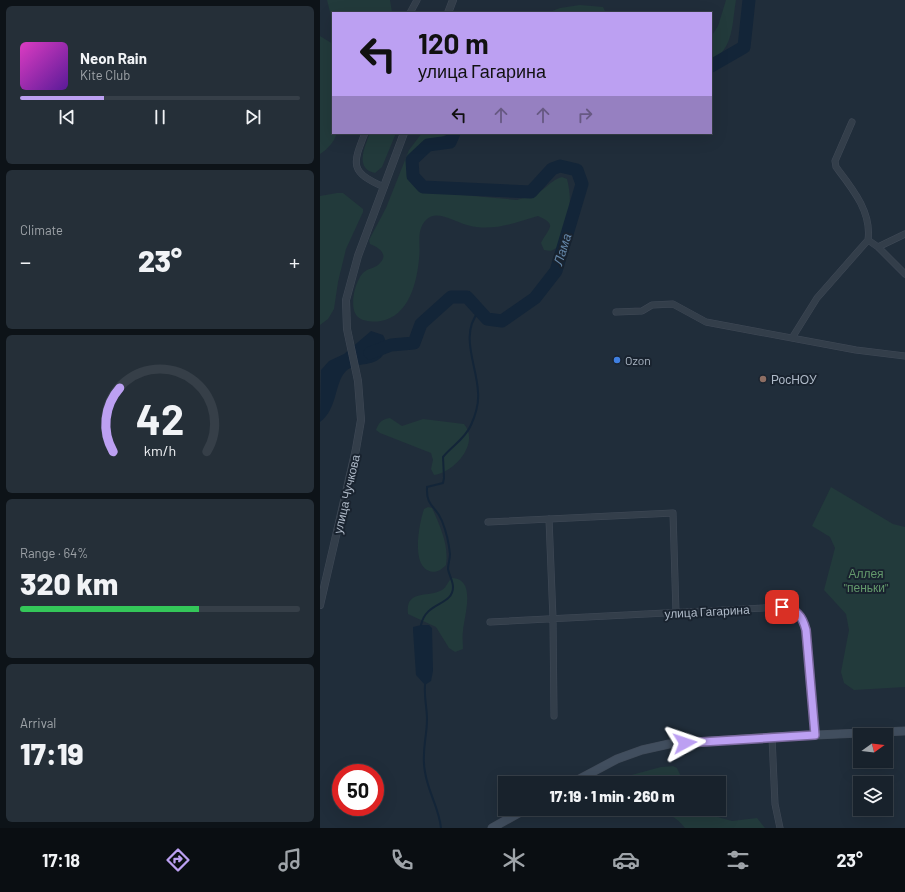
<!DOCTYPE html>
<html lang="en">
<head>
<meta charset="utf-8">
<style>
  body { margin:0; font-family:Barlow,sans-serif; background:#252f38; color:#f1f3f6; height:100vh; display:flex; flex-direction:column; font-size:15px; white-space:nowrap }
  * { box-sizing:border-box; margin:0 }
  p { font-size:13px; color:#9fa4a9 }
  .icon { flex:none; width:22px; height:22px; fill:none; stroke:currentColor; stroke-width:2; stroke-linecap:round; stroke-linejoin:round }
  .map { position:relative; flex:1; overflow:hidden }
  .panel { display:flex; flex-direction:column; gap:6px; padding:6px; background:#0d1318; width:320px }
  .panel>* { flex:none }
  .top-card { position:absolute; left:12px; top:12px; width:380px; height:122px; border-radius:0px; box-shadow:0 4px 16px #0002,0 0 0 1px #363f48; background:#bca0f2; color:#111; overflow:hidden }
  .needle { width:26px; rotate:75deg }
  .fabs { position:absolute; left:533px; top:728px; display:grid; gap:8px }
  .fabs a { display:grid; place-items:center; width:40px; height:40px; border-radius:0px; background:#18222c; box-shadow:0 4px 16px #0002,0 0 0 1px #363f48; font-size:20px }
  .speed { position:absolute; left:12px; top:764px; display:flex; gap:8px; font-size:20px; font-weight:700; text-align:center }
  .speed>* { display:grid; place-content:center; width:52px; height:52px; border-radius:50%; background:#18222c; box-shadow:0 4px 16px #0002,0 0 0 1px #363f48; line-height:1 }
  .speed .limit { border:6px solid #d22; background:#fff; color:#111 }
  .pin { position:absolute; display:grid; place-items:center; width:34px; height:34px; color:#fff; margin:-17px; border-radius:8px; box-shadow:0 2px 6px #0006 }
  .me { position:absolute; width:44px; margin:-22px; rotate:85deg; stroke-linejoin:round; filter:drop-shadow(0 0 3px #0008) }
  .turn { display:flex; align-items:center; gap:14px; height:84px; padding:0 20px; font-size:18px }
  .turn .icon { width:52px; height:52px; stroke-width:2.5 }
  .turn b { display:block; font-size:28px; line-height:34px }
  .lanes { display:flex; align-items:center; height:38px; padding:0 20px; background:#0003; justify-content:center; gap:20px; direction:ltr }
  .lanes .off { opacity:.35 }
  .big { font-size:30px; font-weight:800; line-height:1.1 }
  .panel .card { flex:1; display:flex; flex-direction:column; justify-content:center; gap:6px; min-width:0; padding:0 14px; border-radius:6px; background:#252f38 }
  .panel .dial { align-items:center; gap:0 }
  .dial svg { height:104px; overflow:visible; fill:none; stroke:#363f48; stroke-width:7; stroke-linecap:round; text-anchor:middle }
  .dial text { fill:#f1f3f6; stroke:none }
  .song { display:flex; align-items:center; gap:12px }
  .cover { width:48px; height:48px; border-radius:6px; background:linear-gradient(135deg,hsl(310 70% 55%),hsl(270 70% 35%)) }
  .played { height:4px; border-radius:2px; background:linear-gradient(90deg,#bca0f2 30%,#363f48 30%) }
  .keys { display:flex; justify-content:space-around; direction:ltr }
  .heat { display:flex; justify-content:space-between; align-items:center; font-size:22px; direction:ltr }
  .charge { height:6px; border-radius:3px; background:linear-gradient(90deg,#34c759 64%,#363f48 0) }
  .trip { position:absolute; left:178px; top:776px; width:228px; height:40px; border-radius:0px; background:#18222c; box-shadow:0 4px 16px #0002,0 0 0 1px #363f48; font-weight:800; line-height:40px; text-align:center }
  .menu { display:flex; height:64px; justify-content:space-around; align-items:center; background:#0a0e12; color:#9fa4a9 }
  .menu .icon { width:28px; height:28px }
  .menu .active { color:#bca0f2 }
  .menu b { font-size:18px; color:#f1f3f6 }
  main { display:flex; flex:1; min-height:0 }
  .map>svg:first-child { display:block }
  .green { fill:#223a3b }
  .water { fill:#132538 }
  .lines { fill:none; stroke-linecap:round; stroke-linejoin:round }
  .stream { stroke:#132538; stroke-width:2 }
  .river { stroke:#132538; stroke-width:13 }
  .minor-casing { stroke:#404a57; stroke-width:7 }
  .tertiary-casing { stroke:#404a57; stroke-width:8 }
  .secondary-casing { stroke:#404a57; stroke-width:9 }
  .minor { stroke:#333e4a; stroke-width:6 }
  .tertiary { stroke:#333e4a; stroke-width:7 }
  .secondary { stroke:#414e5e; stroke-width:8 }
  .route-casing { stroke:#7a689d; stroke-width:10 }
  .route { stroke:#bca0f2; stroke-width:7 }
  .shop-dot { fill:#3f7fe0; stroke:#19232f; stroke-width:1.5 }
  .education-dot { fill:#8d6e63; stroke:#19232f; stroke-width:1.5 }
  .labels { text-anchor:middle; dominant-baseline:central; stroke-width:4; stroke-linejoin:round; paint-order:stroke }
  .poi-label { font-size:12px; fill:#aeb9c7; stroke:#19232f; text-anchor:start }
  .street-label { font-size:12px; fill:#aeb9c7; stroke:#19232f }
  .park-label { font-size:12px; fill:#64996c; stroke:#19232f }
  .water-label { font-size:13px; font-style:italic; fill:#6486a8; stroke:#19232f }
</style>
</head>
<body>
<main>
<section class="panel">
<div class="card">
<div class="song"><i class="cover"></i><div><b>Neon Rain</b><p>Kite Club</p></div></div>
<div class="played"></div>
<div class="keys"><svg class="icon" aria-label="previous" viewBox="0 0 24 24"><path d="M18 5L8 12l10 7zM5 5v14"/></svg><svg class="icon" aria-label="pause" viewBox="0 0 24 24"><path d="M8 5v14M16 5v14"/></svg><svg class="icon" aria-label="next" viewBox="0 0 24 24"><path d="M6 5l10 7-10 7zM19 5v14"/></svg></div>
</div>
<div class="card"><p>Climate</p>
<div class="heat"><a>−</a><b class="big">23°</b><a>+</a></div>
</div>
<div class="card dial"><svg viewBox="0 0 100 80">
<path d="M14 69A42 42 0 1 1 86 69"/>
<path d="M14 69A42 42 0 0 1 19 20" stroke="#bca0f2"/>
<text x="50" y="56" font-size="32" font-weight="700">42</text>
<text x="50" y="72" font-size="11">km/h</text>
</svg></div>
<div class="card"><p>Range · 64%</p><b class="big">320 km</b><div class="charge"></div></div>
<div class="card"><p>Arrival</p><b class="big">17:19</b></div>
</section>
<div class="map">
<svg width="585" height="828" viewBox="0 0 585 828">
  <rect width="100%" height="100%" fill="#202d3a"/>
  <!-- green -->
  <path class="green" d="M7 0H70L72 12 13 13V16H11Z
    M406 0H416C412 22 414 50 391 60V37L398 26Z
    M260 5 283 7 286 13H227L240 8Z
    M0 36 13 44V133H17C14 142 8 149 0 154Z
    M50 133H76L62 167 55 173C34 169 45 146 50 133Z
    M102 133H128C112 146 82 146 91 176 94 187 100 189 109 192L197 200C207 197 218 194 226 187 232 182 235 179 242 177L247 179C254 206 247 222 238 247L231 251 224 250 221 243C229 227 238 225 218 216 194 223 172 232 147 225 134 222 116 208 105 221 96 232 101 245 99 259 97 282 89 316 61 321 54 322 44 322 38 317 28 308 35 280 44 272 49 268 56 268 60 263 69 254 58 247 50 244L49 240 66 208 89 150Z
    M17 193H23L43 209V212L26 249 18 282 14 309 8 319 0 325V196Z
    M70 418 82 426 103 419 144 424C160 443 135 472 114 475L111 469 113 460 111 453 60 433 56 430C59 422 62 419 70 418Z
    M511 487 573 524 585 527V687L534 690 524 683 521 672 529 630 526 614 504 590 515 548 510 537 492 526Z
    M108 507 112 508C120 526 129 545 126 565 120 571 115 574 107 570 92 562 99 524 104 509Z
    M132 578C157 579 144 616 143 631 142 637 143 643 143 649L135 652 129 648 116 627 88 614C85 589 108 598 122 590 127 587 127 582 132 578Z
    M353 766 357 768 364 783H282L341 767Z
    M327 809H376L380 812 412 821 437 818 445 828H365C354 814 344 812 327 809Z"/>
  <!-- water -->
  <path class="water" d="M51 331 63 335C67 342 67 346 64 353 57 368 37 361 26 371 14 383 18 409 0 422L1 370 9 361 24 354Z
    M101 625H109L112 628 113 671 111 681 105 685 96 675 93 630V627Z"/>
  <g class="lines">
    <!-- stream -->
    <path class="stream" d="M101 625C106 601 133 606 133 587 133 581 129 575 128 569 128 564 130 559 130 554 129 544 126 531 122 521 116 505 106 508 107 487L123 483 124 478 123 457C132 446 145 439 151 425 155 416 159 402 158 392 157 365 139 335 159 311
      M105 685C104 698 107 708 107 719 107 738 101 752 105 772 108 792 119 808 121 828"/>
    <!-- river -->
    <path class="river" d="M391 66 424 47 429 0
      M50 353 71 345 94 343 101 324 131 297H147L167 319 182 321 215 298 236 271 262 184 257 170 240 166 232 169 211 192 103 187 93 176 92 160 108 145 130 142 134 133"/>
    <!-- minor casing -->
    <g class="minor-casing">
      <path id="minor" d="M90 13 97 0
        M45 133C32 165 30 172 64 187
        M548 240 558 247 585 274
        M558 247 585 234
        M296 312 322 311 332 305 353 304 386 322 536 350 585 356
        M472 338 497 298 548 240C552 212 532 188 516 167L515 161 532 122
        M229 519 233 619 234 716
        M168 522 353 513 356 613
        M170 622 462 607C477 610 482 615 486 630L495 735
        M452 737 455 804 460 828"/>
    </g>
    <!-- tertiary casing -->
    <g class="tertiary-casing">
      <path id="tertiary" d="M128 13 133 0
        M0 605 36 449 41 420 38 381 27 329 26 300 38 256 84 133"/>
    </g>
    <!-- secondary casing -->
    <g class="secondary-casing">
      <path id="secondary" d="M252 783 297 759 322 750 349 744 452 737 585 731
        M172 828 206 809"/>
    </g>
    <!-- minor -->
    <use href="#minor" class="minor"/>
    <!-- tertiary -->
    <use href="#tertiary" class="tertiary"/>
    <!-- secondary -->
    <use href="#secondary" class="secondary"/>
  </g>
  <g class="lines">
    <!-- route casing -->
    <g class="route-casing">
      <path id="route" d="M365 743 495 735 486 630C482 615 477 610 462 607"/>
    </g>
    <!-- route -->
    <use href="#route" class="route"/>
  </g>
  <!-- markers -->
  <circle class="shop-dot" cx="297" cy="360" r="4"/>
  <circle class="education-dot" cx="443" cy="379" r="4"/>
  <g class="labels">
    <!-- poi labels -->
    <g class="poi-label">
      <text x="305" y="360">Ozon</text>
      <text x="451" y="379">РосНОУ</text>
    </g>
    <!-- street labels -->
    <g class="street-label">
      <text transform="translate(26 494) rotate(-77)">улица Чучкова</text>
      <text transform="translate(387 611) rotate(-3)">улица Гагарина</text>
    </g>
    <!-- park labels -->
    <g class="park-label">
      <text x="546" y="573">Аллея<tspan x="546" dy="14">"пеньки"</tspan></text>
    </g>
    <!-- water labels -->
    <g class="water-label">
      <text transform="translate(242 249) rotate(-73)">Лама</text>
    </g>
  </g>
</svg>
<div class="fabs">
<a><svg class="needle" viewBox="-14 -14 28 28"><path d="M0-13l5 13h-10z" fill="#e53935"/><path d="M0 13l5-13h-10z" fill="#9fa4a9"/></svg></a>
<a><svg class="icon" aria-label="layers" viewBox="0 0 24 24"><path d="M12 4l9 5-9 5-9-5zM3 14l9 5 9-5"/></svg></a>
</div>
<div class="speed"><div class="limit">50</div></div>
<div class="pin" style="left:462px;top:607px;background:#d93025"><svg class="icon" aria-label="arrive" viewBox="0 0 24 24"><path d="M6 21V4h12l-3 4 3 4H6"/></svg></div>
<svg class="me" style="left:365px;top:743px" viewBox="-20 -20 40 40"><path d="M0-17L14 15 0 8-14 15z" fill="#bca0f2" stroke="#fff" stroke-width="4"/></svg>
<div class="trip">17:19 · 1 min · 260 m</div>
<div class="top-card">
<div class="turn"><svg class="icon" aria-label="left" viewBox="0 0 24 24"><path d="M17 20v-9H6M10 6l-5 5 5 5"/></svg><div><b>120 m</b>улица Гагарина</div></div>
<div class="lanes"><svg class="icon" aria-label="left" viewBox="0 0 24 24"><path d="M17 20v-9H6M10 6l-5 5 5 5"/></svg><svg class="icon off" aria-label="ahead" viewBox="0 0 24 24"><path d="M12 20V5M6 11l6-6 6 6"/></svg><svg class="icon off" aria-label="ahead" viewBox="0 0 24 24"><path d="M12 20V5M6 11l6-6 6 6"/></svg><svg class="icon off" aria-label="right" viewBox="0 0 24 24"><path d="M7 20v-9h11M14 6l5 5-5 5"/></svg></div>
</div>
</div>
</main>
<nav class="menu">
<b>17:18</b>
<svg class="icon active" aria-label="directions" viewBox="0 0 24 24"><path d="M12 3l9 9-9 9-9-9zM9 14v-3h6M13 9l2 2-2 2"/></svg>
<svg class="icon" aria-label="music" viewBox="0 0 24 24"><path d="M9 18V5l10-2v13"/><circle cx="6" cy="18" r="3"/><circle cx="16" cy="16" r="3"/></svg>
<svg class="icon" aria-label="phone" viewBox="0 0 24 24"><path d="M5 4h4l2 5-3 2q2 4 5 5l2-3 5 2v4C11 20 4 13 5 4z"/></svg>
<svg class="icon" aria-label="climate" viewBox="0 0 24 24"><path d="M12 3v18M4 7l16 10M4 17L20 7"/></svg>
<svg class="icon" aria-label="car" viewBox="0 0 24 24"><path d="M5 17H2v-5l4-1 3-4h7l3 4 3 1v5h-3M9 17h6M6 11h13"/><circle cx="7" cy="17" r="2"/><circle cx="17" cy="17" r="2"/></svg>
<svg class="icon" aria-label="filters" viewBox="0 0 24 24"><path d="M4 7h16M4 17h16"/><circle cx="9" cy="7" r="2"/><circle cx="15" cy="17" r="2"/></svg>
<b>23°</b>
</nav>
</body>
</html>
